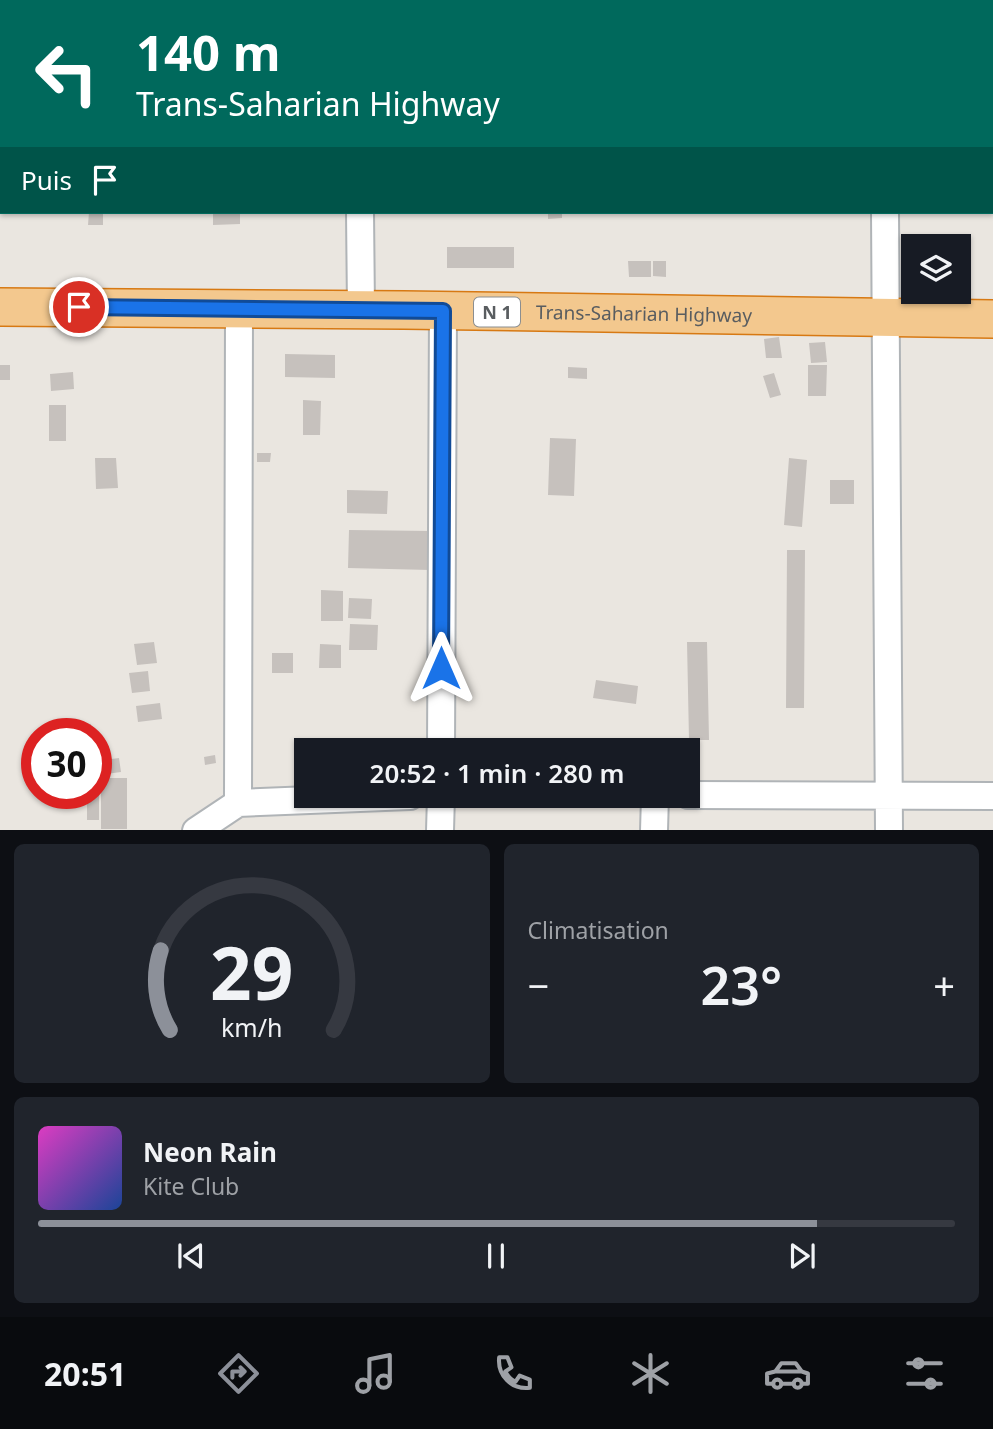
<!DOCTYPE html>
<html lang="fr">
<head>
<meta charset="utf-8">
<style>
  body { margin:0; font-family:"Noto Sans",sans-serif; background:#20242c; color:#f1f3f6; height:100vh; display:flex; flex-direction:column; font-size:26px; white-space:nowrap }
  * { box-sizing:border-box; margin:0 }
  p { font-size:23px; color:#9ea1a6 }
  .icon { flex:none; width:38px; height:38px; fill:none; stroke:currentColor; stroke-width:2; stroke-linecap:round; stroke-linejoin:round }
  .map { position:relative; height:830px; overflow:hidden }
  .details { display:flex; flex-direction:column; gap:14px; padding:14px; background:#0d0f14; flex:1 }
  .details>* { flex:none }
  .top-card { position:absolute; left:0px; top:0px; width:994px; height:214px; box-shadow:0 2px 5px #0004; background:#00695c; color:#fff; overflow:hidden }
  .fabs { position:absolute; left:901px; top:234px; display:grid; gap:14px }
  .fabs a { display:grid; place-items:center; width:70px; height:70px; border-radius:0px; background:#171b24; box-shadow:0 2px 5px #0004; font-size:35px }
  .speed { position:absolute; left:21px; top:718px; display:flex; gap:14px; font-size:35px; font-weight:700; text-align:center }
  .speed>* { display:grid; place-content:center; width:91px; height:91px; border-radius:50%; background:#171b24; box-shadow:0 2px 5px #0004; line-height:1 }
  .speed .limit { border:10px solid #d22; background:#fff; color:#111 }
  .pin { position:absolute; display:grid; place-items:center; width:60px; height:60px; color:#fff; margin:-30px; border:4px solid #fff; border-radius:50%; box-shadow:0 2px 7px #0007 }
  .me { position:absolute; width:77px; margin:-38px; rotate:0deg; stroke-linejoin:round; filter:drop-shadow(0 0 5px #0008) }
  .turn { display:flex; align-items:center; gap:24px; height:147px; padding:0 21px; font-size:32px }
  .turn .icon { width:91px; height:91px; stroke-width:2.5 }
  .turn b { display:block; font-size:49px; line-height:60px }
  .then { display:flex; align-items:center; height:66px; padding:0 21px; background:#0003; gap:14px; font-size:26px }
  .big { font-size:52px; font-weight:600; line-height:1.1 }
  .details .tile { flex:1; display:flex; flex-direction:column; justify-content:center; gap:10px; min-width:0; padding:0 24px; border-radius:10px; background:#20242c }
  .details .dial { align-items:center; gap:0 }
  .dial svg { height:182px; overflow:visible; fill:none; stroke:#363941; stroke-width:7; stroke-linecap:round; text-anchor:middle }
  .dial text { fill:#f1f3f6; stroke:none }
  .song { display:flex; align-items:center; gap:21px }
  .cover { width:84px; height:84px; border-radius:10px; background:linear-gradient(135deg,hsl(310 70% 55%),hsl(220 70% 35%)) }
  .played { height:7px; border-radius:4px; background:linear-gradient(90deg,#8c9099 85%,#363941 85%) }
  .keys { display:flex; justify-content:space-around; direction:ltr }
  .heat { display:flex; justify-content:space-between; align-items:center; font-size:38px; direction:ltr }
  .details .tiles { flex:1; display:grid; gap:14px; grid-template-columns:1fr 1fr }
  .tile:last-child { grid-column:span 2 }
  .trip { position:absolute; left:294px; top:738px; width:406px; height:70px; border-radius:0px; background:#171b24; box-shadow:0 2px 5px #0004; font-weight:600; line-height:70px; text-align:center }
  .dock { display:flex; height:112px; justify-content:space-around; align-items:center; background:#090b0e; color:#9ea1a6 }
  .dock .icon { width:49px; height:49px }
  .dock .active { color:#8c9099 }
  .dock b { font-size:32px; color:#f1f3f6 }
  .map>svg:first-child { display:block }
  .building { fill:#c6c1bd }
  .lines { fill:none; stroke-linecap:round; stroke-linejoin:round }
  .minor-casing { stroke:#b0b4b7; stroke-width:30 }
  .highway-casing { stroke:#d77913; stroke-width:40 }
  .minor { stroke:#fff; stroke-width:26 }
  .highway { stroke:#f3c88e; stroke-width:37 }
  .route-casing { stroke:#114b97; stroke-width:18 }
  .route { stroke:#1a73e8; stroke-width:12 }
  .labels { text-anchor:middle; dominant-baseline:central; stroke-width:5; stroke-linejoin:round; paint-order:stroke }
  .shield { fill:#fff; stroke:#8b8e90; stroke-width:2 }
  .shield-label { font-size:18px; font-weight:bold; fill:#595d60 }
  .street-label { font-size:19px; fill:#595d60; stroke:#fff }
</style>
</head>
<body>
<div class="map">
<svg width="993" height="831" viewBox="0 0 993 831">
  <rect width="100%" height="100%" fill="#eae6e0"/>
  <!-- building -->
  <path class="building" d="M89 212H103V225H88Z
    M213 212H240V224L213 225Z
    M548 212H562V218L548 219Z
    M447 247H514V268H447Z
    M628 261H651V277H629Z
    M653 261H666V277L653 276Z
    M779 337 782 358H766L764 339Z
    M825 342 827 362 811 363 809 343Z
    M285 354 335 355V378L285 377Z
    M0 365H10V380H0Z
    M808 365H827L826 396H808Z
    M568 367 587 368V379L568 378Z
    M73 372 74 389 51 391 50 374Z
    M774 373 781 395 770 398 763 376Z
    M303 400 321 401 320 435H303Z
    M49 405H66V441H49Z
    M550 438 576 439 574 496 548 495Z
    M257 453H271L270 462H257Z
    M95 458H116L118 488 96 489Z
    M789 458 807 460 802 527 784 525Z
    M830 480H854V504H830Z
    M347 490 388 491 387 514 347 513Z
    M349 530 431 531 430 570 348 568Z
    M787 550H805L804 708H786Z
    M321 590 343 591V621H321Z
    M349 598 372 599 371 619 348 618Z
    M350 624 378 625 377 650H349Z
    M154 642 157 663 137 665 134 644Z
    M687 642H707L709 740H689Z
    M320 644 341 645V668H319Z
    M272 653H293V673H272Z
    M148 671 150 691 132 693 129 673Z
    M596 680 638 686 636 704 593 698Z
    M160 703 162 719 138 722 136 706Z
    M73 722 91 724 90 733H72Z
    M215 755 216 763 205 765 204 757Z
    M119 758 121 772 106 774 104 760Z
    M101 778H127V829H101Z
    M96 789H99V820H87V793H96Z"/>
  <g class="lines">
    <!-- minor casing -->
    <g class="minor-casing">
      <path id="minor" d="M358 0V2
        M887 2V0
        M992 119H993
        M360 212 361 309
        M885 212 889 831
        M441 751 443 311
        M688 795 993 796
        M238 803 239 309
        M196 831 238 803 410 796
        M440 831 441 796
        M654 831 655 796"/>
    </g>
    <!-- highway casing -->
    <g class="highway-casing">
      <g id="highway">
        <path id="s1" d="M0 307 404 310 993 319"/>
      </g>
    </g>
    <!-- minor -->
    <use href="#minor" class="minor"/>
    <!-- highway -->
    <use href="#highway" class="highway"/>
  </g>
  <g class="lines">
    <!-- route casing -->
    <g class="route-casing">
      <path id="route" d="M79 307 443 311 441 668"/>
    </g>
    <!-- route -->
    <use href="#route" class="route"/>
  </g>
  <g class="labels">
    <!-- shield labels -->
    <rect class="shield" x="474" y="297.5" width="46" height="29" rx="5"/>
    <g class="shield-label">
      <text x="497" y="312">N 1</text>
    </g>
    <!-- street labels -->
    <g class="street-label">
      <text stroke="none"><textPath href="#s1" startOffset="644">Trans-Saharian Highway</textPath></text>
    </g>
  </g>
</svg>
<div class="fabs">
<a><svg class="icon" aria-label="layers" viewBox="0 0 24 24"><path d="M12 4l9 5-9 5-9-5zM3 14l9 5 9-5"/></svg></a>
</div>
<div class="speed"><div class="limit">30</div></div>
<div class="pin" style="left:79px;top:307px;background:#d93025"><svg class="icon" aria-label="arrive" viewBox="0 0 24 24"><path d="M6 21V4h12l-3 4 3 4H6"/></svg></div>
<svg class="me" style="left:441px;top:668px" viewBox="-20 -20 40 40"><path d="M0-17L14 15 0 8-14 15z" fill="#1a73e8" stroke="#fff" stroke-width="4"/></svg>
<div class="trip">20:52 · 1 min · 280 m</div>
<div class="top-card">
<div class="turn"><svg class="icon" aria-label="left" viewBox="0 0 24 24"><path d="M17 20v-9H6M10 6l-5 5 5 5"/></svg><div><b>140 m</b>Trans-Saharian Highway</div></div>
<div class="then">Puis<svg class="icon" aria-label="arrive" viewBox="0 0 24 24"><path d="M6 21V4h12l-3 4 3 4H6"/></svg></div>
</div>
</div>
<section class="details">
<div class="tiles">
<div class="tile dial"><svg viewBox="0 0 100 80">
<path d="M14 69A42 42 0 1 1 86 69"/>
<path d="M14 69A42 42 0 0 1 10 34" stroke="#8c9099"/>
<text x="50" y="56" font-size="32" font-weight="700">29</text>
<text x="50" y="72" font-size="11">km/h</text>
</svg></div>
<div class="tile"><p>Climatisation</p>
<div class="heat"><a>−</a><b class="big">23°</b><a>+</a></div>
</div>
<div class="tile">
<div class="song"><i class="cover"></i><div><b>Neon Rain</b><p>Kite Club</p></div></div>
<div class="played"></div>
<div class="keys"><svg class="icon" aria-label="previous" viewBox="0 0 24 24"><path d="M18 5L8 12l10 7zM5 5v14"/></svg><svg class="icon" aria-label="pause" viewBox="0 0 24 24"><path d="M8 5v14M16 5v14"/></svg><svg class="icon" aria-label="next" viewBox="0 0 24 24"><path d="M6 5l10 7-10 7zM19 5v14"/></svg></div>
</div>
</div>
</section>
<nav class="dock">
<b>20:51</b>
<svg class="icon active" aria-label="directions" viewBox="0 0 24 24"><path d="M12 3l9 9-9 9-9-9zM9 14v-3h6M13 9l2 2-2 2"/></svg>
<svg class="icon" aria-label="music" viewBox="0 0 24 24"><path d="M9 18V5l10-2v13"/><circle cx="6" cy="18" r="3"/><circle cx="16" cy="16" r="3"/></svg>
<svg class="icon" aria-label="phone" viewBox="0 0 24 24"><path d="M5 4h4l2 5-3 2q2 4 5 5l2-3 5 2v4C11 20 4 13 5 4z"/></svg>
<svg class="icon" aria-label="climate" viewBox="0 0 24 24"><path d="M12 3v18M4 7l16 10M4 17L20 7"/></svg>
<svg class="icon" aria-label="car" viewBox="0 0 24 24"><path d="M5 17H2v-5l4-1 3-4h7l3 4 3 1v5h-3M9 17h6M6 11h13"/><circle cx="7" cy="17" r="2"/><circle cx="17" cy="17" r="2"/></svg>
<svg class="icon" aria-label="filters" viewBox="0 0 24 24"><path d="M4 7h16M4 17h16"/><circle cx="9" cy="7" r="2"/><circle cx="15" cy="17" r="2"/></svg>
</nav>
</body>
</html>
